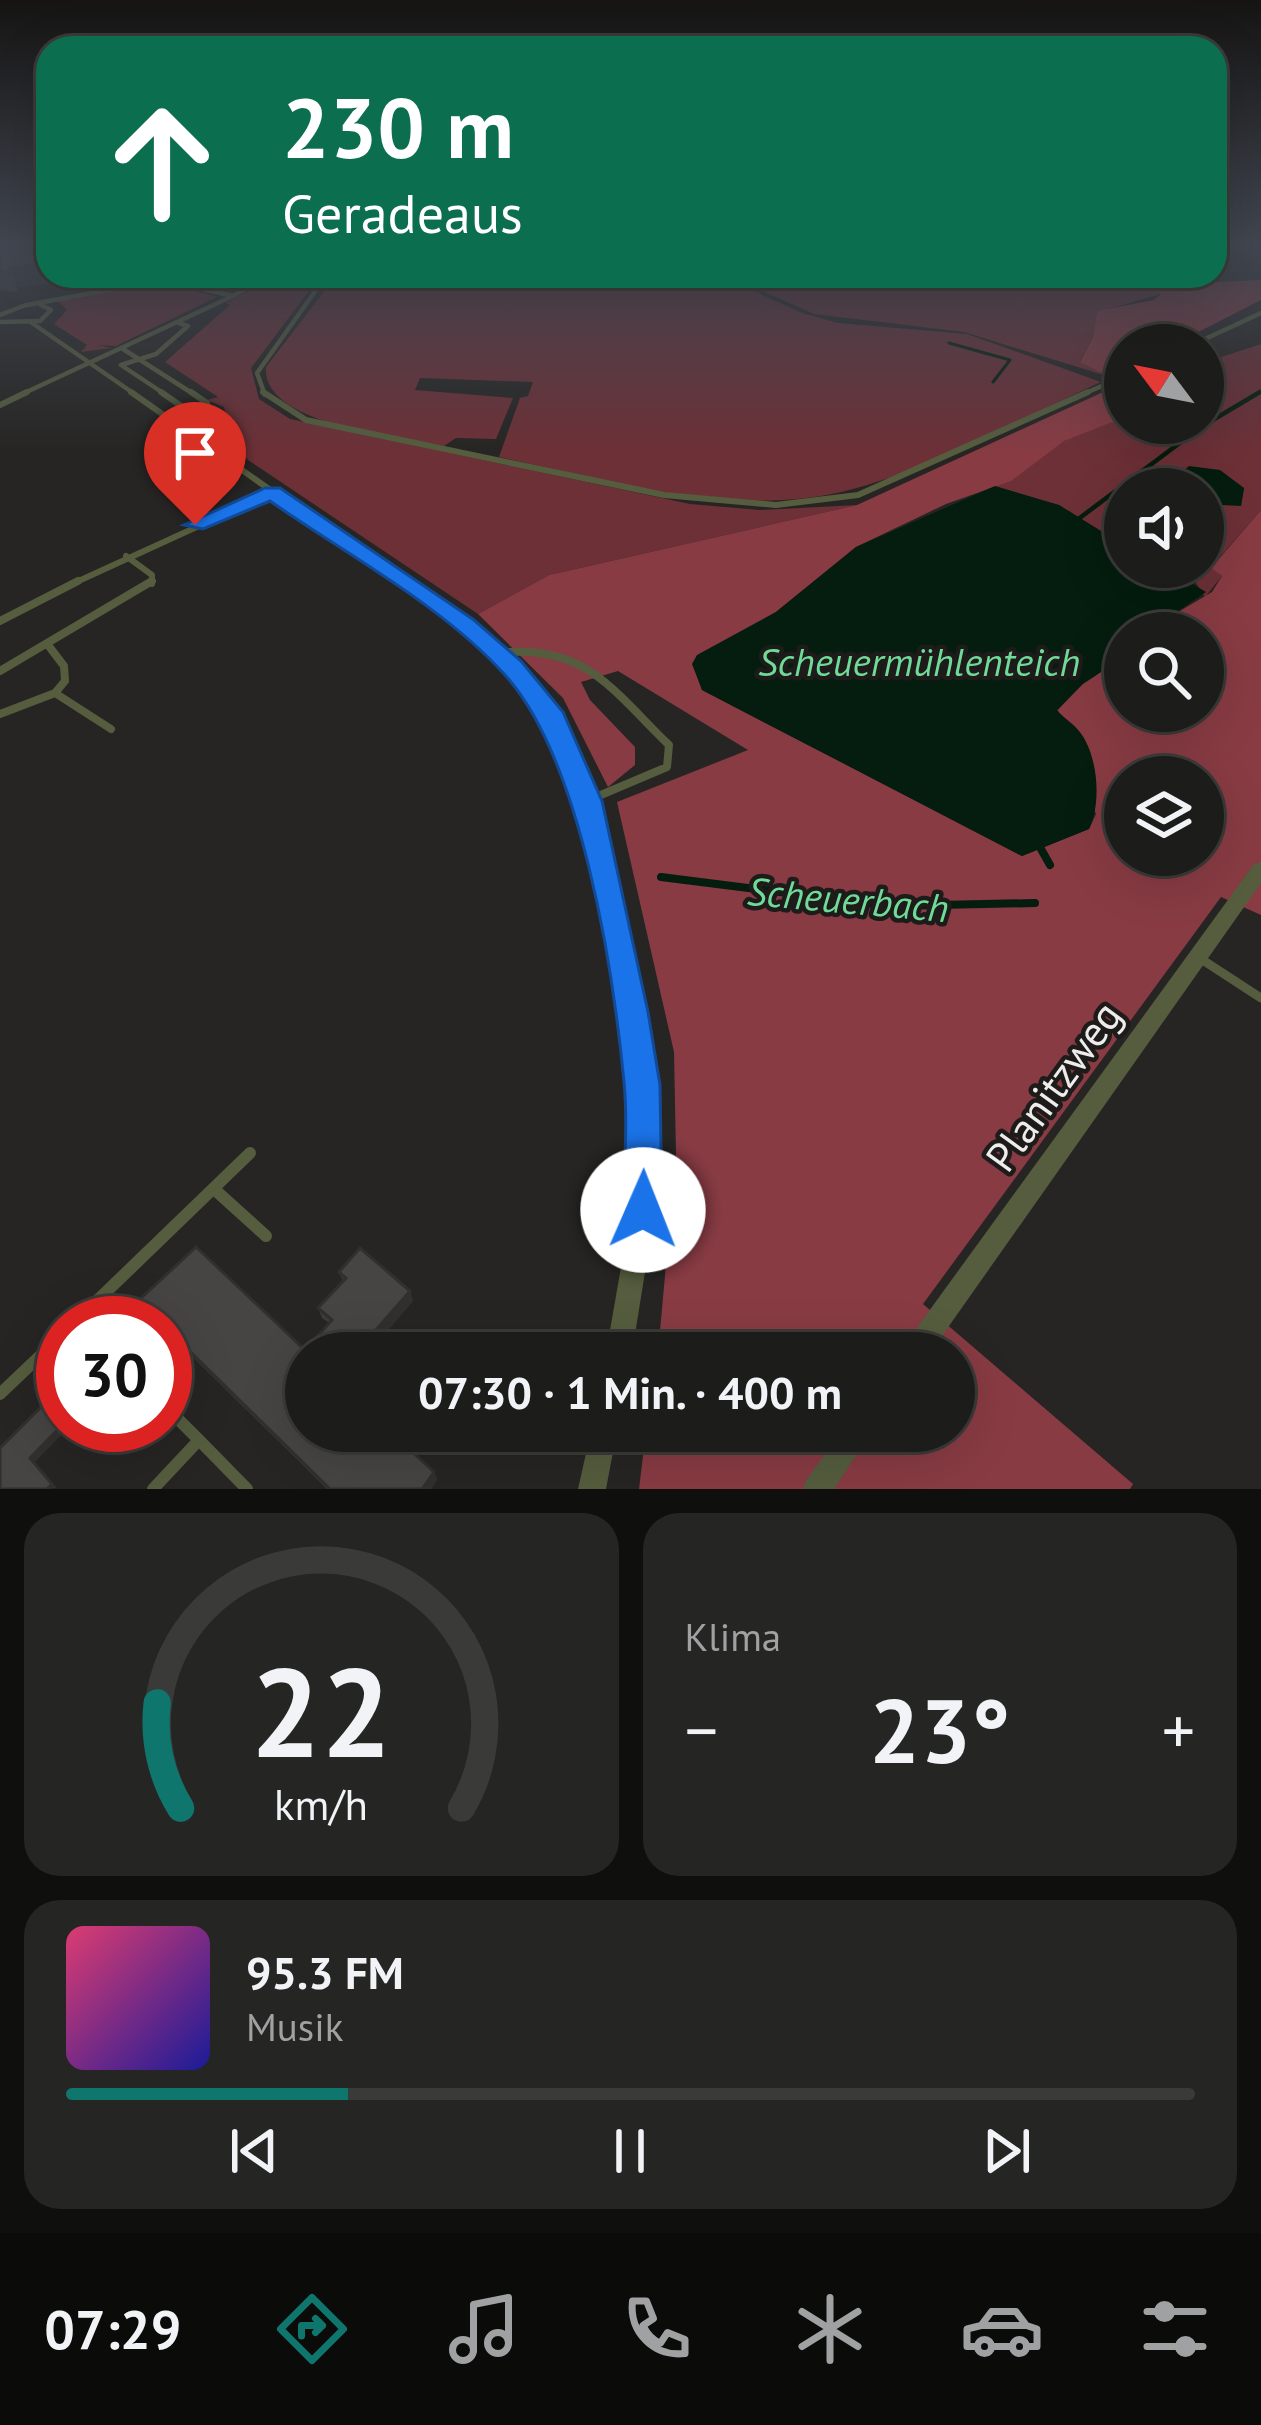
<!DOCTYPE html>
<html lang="de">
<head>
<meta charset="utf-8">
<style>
  body { margin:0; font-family:"PT Sans",sans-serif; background:#252523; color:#f1f3f6; height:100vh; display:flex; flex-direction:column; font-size:45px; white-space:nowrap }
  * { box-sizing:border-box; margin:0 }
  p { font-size:39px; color:#a0a1a2 }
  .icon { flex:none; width:66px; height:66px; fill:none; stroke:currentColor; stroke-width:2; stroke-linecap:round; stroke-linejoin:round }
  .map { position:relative; height:1489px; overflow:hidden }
  .sheet { display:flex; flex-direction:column; gap:24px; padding:24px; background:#0f0f0e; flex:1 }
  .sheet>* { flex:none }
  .hud { position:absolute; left:36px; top:36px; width:1191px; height:252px; border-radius:36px; box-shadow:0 12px 48px #0002,0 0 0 3px #3a3a39; background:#0b6e4f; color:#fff; overflow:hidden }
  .needle { width:78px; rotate:302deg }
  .buttons { position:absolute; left:1104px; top:324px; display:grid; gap:24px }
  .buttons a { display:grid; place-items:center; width:120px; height:120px; border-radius:50%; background:#1c1c1a; box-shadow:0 12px 48px #0002,0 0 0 3px #3a3a39; font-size:60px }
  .speed { position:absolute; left:36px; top:1296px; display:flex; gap:24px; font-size:60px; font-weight:700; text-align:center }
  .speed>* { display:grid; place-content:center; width:156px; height:156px; border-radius:50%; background:#1c1c1a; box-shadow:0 12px 48px #0002,0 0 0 3px #3a3a39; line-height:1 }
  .speed .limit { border:18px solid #d22; background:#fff; color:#111 }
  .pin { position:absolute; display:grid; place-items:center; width:102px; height:102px; color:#fff; margin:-123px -51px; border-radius:50% 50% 50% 0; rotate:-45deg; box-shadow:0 0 12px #0007 }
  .pin .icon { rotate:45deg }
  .me { position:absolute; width:132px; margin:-66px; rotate:1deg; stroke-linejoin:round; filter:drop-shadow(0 0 9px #0008) }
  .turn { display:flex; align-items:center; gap:42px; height:252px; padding:0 48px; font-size:54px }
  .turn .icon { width:156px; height:156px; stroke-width:2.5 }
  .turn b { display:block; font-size:84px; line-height:102px }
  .big { font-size:90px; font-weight:800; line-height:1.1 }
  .sheet .tile { flex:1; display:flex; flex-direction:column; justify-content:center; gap:18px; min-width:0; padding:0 42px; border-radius:36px; background:#252523 }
  .sheet .dial { align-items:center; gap:0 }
  .dial svg { height:312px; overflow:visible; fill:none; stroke:#3a3a39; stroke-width:7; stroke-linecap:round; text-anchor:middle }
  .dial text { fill:#f1f3f6; stroke:none }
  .song { display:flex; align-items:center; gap:36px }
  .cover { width:144px; height:144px; border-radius:18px; background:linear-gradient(135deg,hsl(340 70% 55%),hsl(240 70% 35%)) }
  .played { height:12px; border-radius:6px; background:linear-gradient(90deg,#0f766e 25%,#3a3a39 25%) }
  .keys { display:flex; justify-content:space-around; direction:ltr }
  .heat { display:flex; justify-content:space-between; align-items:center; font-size:66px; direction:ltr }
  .sheet .tiles { flex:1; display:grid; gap:24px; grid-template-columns:1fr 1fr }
  .tile:last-child { grid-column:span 2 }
  .trip { position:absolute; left:285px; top:1332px; width:690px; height:120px; border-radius:60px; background:#1c1c1a; box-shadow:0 12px 48px #0002,0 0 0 3px #3a3a39; font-weight:800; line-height:120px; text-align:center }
  .dock { display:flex; height:192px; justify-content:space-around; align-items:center; background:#0b0b0a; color:#a0a1a2 }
  .dock .icon { width:84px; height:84px }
  .dock .active { color:#0f766e }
  .dock b { font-size:54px; color:#f1f3f6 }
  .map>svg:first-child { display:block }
  .green { fill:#6d3037 }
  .forest { fill:#883b43; fill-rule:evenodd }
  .water { fill:#041d0e }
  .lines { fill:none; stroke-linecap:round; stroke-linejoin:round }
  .stream-far2 { stroke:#041d0e; stroke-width:3 }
  .stream-far1 { stroke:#041d0e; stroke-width:4.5 }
  .stream { stroke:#041d0e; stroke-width:8 }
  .service-far4 { stroke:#555d3e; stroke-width:4.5 }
  .service-far3 { stroke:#555d3e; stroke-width:6 }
  .service-far2 { stroke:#555d3e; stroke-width:8 }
  .service-far1 { stroke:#555d3e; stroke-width:9 }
  .service { stroke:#555d3e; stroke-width:12 }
  .minor { fill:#555d3e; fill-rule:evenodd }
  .wall { fill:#3d3b3a }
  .shaded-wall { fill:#32302f }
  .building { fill:#474543; stroke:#32302f; stroke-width:3 }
  .route { fill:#1a73e8; stroke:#114b97; stroke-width:3 }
  .labels { text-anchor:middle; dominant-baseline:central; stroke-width:9; stroke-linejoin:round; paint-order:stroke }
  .water-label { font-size:39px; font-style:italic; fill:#70db99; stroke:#1d1c1a }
  .near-street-label { font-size:42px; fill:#eeedeb; stroke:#1d1c1a }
</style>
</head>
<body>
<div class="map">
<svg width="1261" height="1489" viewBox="0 0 1261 1489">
  <rect width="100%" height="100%" fill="#262523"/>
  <!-- green -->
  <path class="green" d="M277 276H320L251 368 259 399 290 419 690 504 760 510 857 505 549 575 478 614 248 460 231 435 224 407 207 400 218 397 165 362 230 305 226 303Z
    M336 276H720L802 313 838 323 967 334 1101 382C1018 419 921 476 832 494 722 516 606 479 499 457L520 398 528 396 533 382 420 378 415 390 513 398 496 439 456 438 444 446C401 437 261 425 266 367Z
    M729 276H1094L1108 287 1154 285 1161 294 1097 312 1093 337 1080 361 1110 377 964 332 814 314Z
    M164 282 217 297 116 346 97 345 112 348 81 352 87 345 54 324 67 310 57 300Z
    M1261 344V510L1211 567 1222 576 1205 597 1194 580 1164 567H1203V504L1241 505 1244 488 1174 479 1182 489H1125V546L1059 505 990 487C1017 479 1031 462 1054 447 1074 433 1102 424 1125 417V423H1203V363Z"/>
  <!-- forest -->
  <path class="forest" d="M1261 280V300L1173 345H1125V369L1110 377 1080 362 1093 337 1097 311 1154 300 1161 294 1154 285Z
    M1125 382V417L1064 441 1011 481 946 504 856 547 776 612 693 664 702 690 1022 856 1089 829 1096 814 1057 711 1082 684 1125 656V711H1203V633H1169L1168 618 1212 592 1222 576 1211 568 1261 510V915L1221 897 923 1304 1133 1484 1130 1489H639L646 1431H954V1353H658L676 1154 674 1052 617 802 748 750 618 671 581 682 590 700 635 747V765L608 787 563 698 478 614 549 575 857 505ZM1125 777H1203V855H1125Z"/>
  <!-- water -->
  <path class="water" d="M1189 466 1220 470 1244 488 1241 506 1203 504V489H1182L1173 480Z
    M995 486 1059 505 1125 546V567H1164L1206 592 1168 618 1169 633H1125V656L1083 684 1057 710C1063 718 1073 723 1079 731 1098 754 1102 803 1089 829L1022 856 702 690 692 664 697 655 776 612 856 547Z"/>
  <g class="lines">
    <!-- stream-far2 -->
    <path class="stream-far2" d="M949 343 1010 360 993 382
      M1255 395 1261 392"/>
    <!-- stream-far1 -->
    <path class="stream-far1" d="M1077 520 1201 427 1260 392"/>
    <!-- stream -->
    <path class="stream" d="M1037 842 1050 865
      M661 877 892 906 1035 903"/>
    <!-- service-far4 -->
    <path class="service-far4" d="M233 296 269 276
      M0 315 26 305
      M0 322 40 321 51 310 41 305
      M32 323 136 395
      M1192 345 1261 313
      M123 349 195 395
      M20 395 233 296 162 280 27 305
      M166 395 121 365 156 354 188 326 179 323
      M265 395 257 373 326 276
      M1081 395 1125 376"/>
    <!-- service-far3 -->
    <path class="service-far3" d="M131 392 404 584
      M161 392 187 410 207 403
      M191 392 207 403
      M263 392 306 420 664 495 776 505 858 495 1088 392
      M0 405 27 392
      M126 556 152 575V584
      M72 584 271 493"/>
    <!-- service-far2 -->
    <path class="service-far2" d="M400 581 465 626
      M0 621 78 581
      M498 653C585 643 612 690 669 745L667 767 589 800
      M0 671 152 581
      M55 693 111 729
      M0 714 55 693 65 681 64 666 48 645"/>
    <!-- service-far1 -->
    <path class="service-far1" d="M1198 957 1261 998"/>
    <!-- service -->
    <path class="service" d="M214 1189 266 1236
      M74 1323 250 1153
      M0 1394 63 1334
      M199 1440 247 1489
      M153 1489 199 1440 165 1406"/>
    <!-- minor -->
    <path class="minor" d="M465 622 470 623 517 664 556 708 597 801 653 1085 655 1210 632 1353H606L631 1210V1085L579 801 543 714 507 670 460 629 458 626Z
      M1261 862V883L930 1353H901L905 1344 1254 864Z
      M591 1431H617L606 1489H578Z
      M842 1431H872L834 1489H803L807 1479Z"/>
  </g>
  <!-- wall -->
  <path class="wall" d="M0 250 8 252 48 276H88L82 279 16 287 18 292 0 290Z
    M339 1272 410 1291 413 1301 368 1353H361L354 1346 306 1353 434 1472 437 1480 431 1489H327L165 1330V1323H158L138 1301 305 1350 329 1323 322 1318 318 1308 343 1281Z"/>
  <!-- shaded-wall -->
  <path class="shaded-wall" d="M48 263V276H88L82 279 16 287 18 292 9 268Z
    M410 1291 413 1301 368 1353H364L361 1347Z
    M350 1337 354 1346 348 1353H336Z
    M63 1425H71L35 1462 57 1488 47 1489 30 1458Z
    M434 1472 437 1480 431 1489H422Z"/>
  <!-- building -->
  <path class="building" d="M30 244 48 245V263L9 268 10 273 0 271V250L8 252Z
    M196 1247 305 1350 332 1320 318 1308 346 1278 339 1272 360 1248 410 1291 361 1347 350 1337 336 1353H306V1431H390L434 1472 422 1489H330L165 1327V1323H161L138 1301Z
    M61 1387 63 1390V1424L30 1458 52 1484 47 1489H0V1448Z"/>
  <!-- sky -->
  <linearGradient id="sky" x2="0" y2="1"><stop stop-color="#151413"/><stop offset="0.54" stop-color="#414650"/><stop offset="1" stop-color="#414650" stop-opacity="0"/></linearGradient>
  <rect width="1261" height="453" fill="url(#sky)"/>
  <!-- route -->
  <path class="route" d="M265 488H280L474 620 521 661 563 712 602 801 648 1012 660 1085 662 1210 657 1223 643 1229 629 1223 623 1210C624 1168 628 1123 624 1082 613 968 581 759 505 675 442 605 347 555 270 501L203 529 184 525Z"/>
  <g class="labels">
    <!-- water labels -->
    <g class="water-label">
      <text x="919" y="661">Scheuermühlenteich</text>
      <text transform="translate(848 899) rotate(5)">Scheuerbach</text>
    </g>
    <!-- near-street labels -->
    <g class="near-street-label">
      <text transform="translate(1053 1086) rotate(-54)">Planitzweg</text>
    </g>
  </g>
</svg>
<div class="buttons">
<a><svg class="needle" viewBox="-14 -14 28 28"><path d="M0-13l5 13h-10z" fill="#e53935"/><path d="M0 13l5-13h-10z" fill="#a0a1a2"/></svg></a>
<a><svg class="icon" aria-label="sound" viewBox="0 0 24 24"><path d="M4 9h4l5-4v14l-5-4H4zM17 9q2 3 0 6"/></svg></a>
<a><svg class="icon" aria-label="search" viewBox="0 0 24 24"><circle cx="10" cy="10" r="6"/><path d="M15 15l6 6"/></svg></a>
<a><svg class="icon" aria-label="layers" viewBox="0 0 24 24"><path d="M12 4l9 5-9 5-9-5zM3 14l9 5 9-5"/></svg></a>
</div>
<div class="speed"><div class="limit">30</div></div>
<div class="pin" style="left:195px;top:525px;background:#d93025"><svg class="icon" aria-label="arrive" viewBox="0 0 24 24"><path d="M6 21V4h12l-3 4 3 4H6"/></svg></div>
<svg class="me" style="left:643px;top:1210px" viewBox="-20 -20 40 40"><circle r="19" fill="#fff"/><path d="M0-13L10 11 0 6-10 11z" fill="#1a73e8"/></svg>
<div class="trip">07:30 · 1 Min. · 400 m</div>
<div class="hud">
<div class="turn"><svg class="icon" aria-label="ahead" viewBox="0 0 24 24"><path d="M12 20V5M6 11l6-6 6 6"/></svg><div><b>230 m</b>Geradeaus</div></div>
</div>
</div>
<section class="sheet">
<div class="tiles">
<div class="tile dial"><svg viewBox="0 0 100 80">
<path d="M14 69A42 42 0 1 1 86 69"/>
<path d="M14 69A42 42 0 0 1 8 42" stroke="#0f766e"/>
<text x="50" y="56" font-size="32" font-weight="700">22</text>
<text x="50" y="72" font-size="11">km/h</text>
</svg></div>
<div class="tile"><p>Klima</p>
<div class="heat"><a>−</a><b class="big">23°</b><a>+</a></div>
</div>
<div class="tile">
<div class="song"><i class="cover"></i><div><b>95.3 FM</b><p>Musik</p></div></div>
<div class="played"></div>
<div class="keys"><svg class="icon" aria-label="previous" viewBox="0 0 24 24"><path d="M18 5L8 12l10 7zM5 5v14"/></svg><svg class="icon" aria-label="pause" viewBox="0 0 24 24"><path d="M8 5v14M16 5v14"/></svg><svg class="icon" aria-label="next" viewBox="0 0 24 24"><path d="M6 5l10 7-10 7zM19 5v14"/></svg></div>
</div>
</div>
</section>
<nav class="dock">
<b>07:29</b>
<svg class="icon active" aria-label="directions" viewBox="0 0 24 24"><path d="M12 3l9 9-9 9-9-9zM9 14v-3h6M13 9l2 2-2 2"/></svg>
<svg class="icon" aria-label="music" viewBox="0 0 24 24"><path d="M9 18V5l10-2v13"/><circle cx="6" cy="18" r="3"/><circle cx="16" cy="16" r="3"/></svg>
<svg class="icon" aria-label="phone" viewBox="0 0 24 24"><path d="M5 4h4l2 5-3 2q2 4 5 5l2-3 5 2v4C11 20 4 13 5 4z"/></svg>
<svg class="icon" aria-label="climate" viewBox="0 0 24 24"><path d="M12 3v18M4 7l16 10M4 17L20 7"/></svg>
<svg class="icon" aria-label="car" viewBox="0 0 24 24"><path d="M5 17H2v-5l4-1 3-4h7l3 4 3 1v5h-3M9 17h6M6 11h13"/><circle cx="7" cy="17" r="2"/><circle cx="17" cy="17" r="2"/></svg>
<svg class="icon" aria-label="filters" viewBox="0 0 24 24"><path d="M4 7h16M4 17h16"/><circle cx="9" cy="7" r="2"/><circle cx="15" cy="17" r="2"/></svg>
</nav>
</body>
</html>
